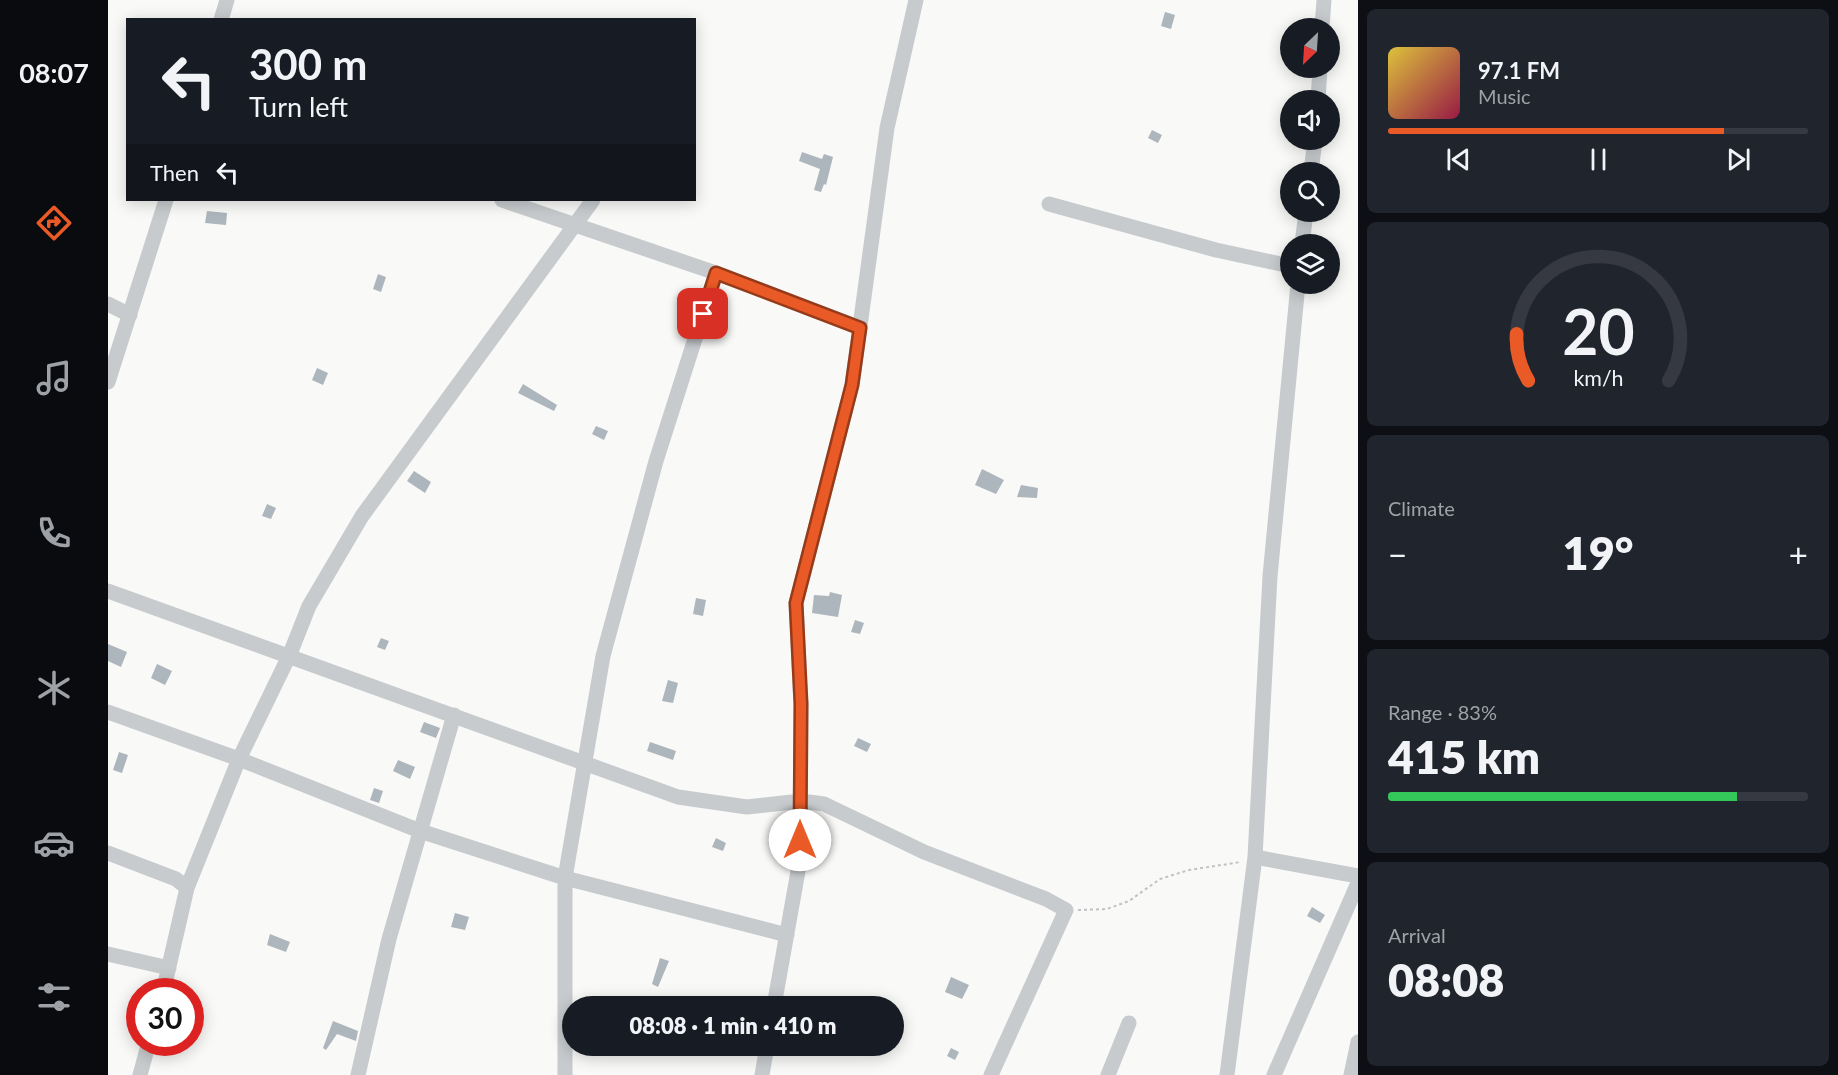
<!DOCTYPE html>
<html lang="en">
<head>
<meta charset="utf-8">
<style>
  body { margin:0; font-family:Lato,sans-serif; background:#20242c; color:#f1f3f6; height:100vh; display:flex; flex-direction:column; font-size:22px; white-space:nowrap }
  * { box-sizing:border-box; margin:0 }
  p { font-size:20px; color:#9ea1a6 }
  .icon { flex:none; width:33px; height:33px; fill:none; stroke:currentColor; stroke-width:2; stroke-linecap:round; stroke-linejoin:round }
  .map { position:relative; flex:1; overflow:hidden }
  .sheet { display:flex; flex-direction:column; gap:9px; padding:9px; background:#0d0f14; width:480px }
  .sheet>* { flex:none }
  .hud { position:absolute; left:18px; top:18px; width:570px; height:183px; border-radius:0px; box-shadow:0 3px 15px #0003; background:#171b24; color:#f1f3f6; overflow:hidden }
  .needle { width:39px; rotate:205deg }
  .buttons { position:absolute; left:1172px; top:18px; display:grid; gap:12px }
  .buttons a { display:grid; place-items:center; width:60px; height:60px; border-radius:50%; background:#171b24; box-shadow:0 3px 15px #0003; font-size:30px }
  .speed { position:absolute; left:18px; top:978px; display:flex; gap:12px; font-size:30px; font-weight:700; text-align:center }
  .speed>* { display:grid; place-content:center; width:78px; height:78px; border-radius:50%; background:#171b24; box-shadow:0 3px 15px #0003; line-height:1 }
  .speed .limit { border:9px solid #d22; background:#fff; color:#111 }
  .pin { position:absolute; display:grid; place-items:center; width:51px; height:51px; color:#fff; margin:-26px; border-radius:12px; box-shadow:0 3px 9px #0006 }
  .me { position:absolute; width:66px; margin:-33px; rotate:0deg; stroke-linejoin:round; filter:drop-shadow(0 0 4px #0008) }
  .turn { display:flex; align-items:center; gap:21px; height:126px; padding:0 24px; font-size:27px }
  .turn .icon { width:78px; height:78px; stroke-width:2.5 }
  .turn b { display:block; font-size:42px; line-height:51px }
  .then { display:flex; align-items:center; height:57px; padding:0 24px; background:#0003; gap:12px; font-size:22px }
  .big { font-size:45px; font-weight:800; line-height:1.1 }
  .sheet .widget { flex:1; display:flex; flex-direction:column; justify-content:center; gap:9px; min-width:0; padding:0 21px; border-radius:9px; background:#20242c }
  .sheet .dial { align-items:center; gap:0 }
  .dial svg { height:156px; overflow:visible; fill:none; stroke:#363941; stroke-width:7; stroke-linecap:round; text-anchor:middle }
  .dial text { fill:#f1f3f6; stroke:none }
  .song { display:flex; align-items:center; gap:18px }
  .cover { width:72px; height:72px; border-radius:9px; background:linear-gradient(135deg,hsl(50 70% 55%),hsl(340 70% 35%)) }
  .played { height:6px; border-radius:3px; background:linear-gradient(90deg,#e95a26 80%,#363941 80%) }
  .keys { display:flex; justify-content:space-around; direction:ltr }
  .heat { display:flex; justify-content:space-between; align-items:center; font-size:33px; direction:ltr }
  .charge { height:9px; border-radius:4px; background:linear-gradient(90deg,#34c759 83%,#363941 0) }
  .trip { position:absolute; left:454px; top:996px; width:342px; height:60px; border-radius:30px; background:#171b24; box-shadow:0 3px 15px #0003; font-weight:800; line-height:60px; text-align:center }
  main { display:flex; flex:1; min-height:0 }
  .tabs { display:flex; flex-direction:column; width:108px; justify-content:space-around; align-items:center; background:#090b0e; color:#9ea1a6 }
  .tabs .icon { width:42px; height:42px }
  .tabs .active { color:#e95a26 }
  .tabs b { font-size:27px; color:#f1f3f6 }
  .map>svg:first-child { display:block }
  .building { fill:#adb6bc }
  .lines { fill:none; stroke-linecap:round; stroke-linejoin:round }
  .path { stroke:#c0c3c5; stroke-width:2; stroke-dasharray:3 3; stroke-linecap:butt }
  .minor { stroke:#c7cbce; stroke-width:15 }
  .route-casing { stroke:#973a19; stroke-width:15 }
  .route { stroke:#e95a26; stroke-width:10 }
</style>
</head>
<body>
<main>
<nav class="tabs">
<b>08:07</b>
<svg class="icon active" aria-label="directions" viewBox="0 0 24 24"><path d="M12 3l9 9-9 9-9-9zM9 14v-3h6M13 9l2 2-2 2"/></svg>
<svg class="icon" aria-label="music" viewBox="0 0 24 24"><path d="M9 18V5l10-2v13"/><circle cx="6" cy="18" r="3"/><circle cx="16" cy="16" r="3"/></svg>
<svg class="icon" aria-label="phone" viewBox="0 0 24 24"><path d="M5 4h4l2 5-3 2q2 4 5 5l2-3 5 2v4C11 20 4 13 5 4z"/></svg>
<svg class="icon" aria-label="climate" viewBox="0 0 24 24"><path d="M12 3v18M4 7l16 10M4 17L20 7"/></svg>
<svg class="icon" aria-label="car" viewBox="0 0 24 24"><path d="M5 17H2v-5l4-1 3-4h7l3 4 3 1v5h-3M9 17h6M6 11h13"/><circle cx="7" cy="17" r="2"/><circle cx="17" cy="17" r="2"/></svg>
<svg class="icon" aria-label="filters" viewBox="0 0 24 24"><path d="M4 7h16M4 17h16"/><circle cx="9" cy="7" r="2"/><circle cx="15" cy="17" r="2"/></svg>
</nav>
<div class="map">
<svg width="1250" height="1075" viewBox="0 0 1250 1075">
  <rect width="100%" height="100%" fill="#f9f9f7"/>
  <!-- building -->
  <path class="building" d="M1057 12 1067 15 1063 29 1053 26Z
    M1044 130 1054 135 1050 143 1040 138Z
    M694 152 714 159 716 154 725 157 718 185 716 184 713 192 706 190 712 169 691 161Z
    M99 211 119 213 118 225 97 223Z
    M270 274 278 277 273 292 265 289Z
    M209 368 220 373 215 385 204 380Z
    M415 384 449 405 446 411 410 393Z
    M488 426 500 431 496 440 484 434Z
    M874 469 896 480 888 494 867 485Z
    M306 471 323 482 317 493 299 481Z
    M913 485 930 488 929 498 909 497Z
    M159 504 168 508 163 519 154 516Z
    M722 592 734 595 730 617 704 613 706 595 721 596Z
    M588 598 598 600 595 616 585 614Z
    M747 620 756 623 752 634 743 632Z
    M273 638 281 641 277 650 269 647Z
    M0 644 19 652 13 667 0 661Z
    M49 664 64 671 57 685 43 678Z
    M560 680 570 683 565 703 554 701Z
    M316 722 332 728 328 738 312 732Z
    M750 738 763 744 759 752 746 746Z
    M542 742 568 751 565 760 539 751Z
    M11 752 20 755 14 773 5 770Z
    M290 760 307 767 302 779 285 771Z
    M266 788 275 791 271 803 262 800Z
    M608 838 618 843 615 851 604 847Z
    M1204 907 1217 915 1212 923 1199 916Z
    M347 913 361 917 357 930 343 927Z
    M162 934 182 942 178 952 159 945Z
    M552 958 561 961 550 987 544 984Z
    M843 977 861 985 854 999 837 992Z
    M225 1021 250 1031 248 1041 229 1034 218 1050 215 1048Z
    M843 1048 851 1052 847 1060 839 1056Z"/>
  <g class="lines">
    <!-- path -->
    <path class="path" d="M970 910 999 909 1021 901 1052 879 1081 870 1133 862"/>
    <!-- minor -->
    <path class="minor" d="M113 20 119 0
      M1214 28 1216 0
      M1210 100 1212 68
      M1203 172 1207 140
      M394 200 608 273 752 328
      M941 204 1108 250 1182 266
      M1194 244 1198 212
      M0 304 22 315
      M0 382 58 200
      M0 591 570 797 639 807 693 801 716 804 816 852 938 899 958 910 883 1075
      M0 712 131 759 312 831 457 878 679 935
      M0 853 68 879 79 888
      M1147 857 1250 876
      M0 954 61 968
      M55 992 79 888 131 759 182 654 201 606 254 516 485 200
      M666 1006 692 860 693 704 688 603 744 385 779 128 808 0
      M32 1075 41 1042
      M250 1075 281 939 346 715
      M457 1075V878L495 656 548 461 608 273
      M654 1075 659 1046
      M1000 1075 1021 1023
      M1119 1075 1147 857 1162 576 1190 284
      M1166 1075 1250 883
      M1243 1075 1250 1042"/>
  </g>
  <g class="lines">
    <!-- route casing -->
    <g class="route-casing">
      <path id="route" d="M595 314 608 273 752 328 744 385 688 603 693 704 692 840"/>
    </g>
    <!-- route -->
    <use href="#route" class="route"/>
  </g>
</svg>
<div class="buttons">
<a><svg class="needle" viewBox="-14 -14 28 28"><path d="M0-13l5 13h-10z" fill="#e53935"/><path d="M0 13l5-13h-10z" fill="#9ea1a6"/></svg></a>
<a><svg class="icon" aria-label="sound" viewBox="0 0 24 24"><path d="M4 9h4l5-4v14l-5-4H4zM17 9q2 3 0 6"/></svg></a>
<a><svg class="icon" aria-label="search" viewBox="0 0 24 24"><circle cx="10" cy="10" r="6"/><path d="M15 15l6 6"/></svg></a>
<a><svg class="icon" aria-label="layers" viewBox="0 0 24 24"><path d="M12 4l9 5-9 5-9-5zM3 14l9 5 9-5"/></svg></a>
</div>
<div class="speed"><div class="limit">30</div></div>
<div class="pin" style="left:595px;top:314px;background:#d93025"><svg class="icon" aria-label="arrive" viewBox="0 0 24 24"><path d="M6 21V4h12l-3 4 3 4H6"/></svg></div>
<svg class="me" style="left:692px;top:840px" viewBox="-20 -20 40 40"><circle r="19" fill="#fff"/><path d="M0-13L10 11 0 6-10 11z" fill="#e95a26"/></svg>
<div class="trip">08:08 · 1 min · 410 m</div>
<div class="hud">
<div class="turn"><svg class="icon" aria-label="left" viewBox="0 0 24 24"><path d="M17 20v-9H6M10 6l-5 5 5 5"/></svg><div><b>300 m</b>Turn left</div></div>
<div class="then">Then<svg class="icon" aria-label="left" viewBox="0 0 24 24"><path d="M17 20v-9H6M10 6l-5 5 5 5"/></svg></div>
</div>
</div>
<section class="sheet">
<div class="widget">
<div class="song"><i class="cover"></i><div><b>97.1 FM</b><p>Music</p></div></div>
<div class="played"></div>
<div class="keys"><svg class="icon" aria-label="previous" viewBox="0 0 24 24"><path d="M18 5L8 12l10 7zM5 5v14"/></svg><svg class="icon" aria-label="pause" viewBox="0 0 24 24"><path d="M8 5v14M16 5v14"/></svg><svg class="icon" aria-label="next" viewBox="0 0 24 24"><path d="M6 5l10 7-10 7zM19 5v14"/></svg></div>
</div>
<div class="widget dial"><svg viewBox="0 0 100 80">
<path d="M14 69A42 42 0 1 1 86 69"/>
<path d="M14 69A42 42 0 0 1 8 45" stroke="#e95a26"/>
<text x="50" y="56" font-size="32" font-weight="700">20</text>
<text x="50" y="72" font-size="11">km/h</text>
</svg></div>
<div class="widget"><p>Climate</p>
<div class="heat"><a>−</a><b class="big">19°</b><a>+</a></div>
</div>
<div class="widget"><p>Range · 83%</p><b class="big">415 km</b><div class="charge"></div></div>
<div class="widget"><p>Arrival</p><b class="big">08:08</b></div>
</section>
</main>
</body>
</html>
